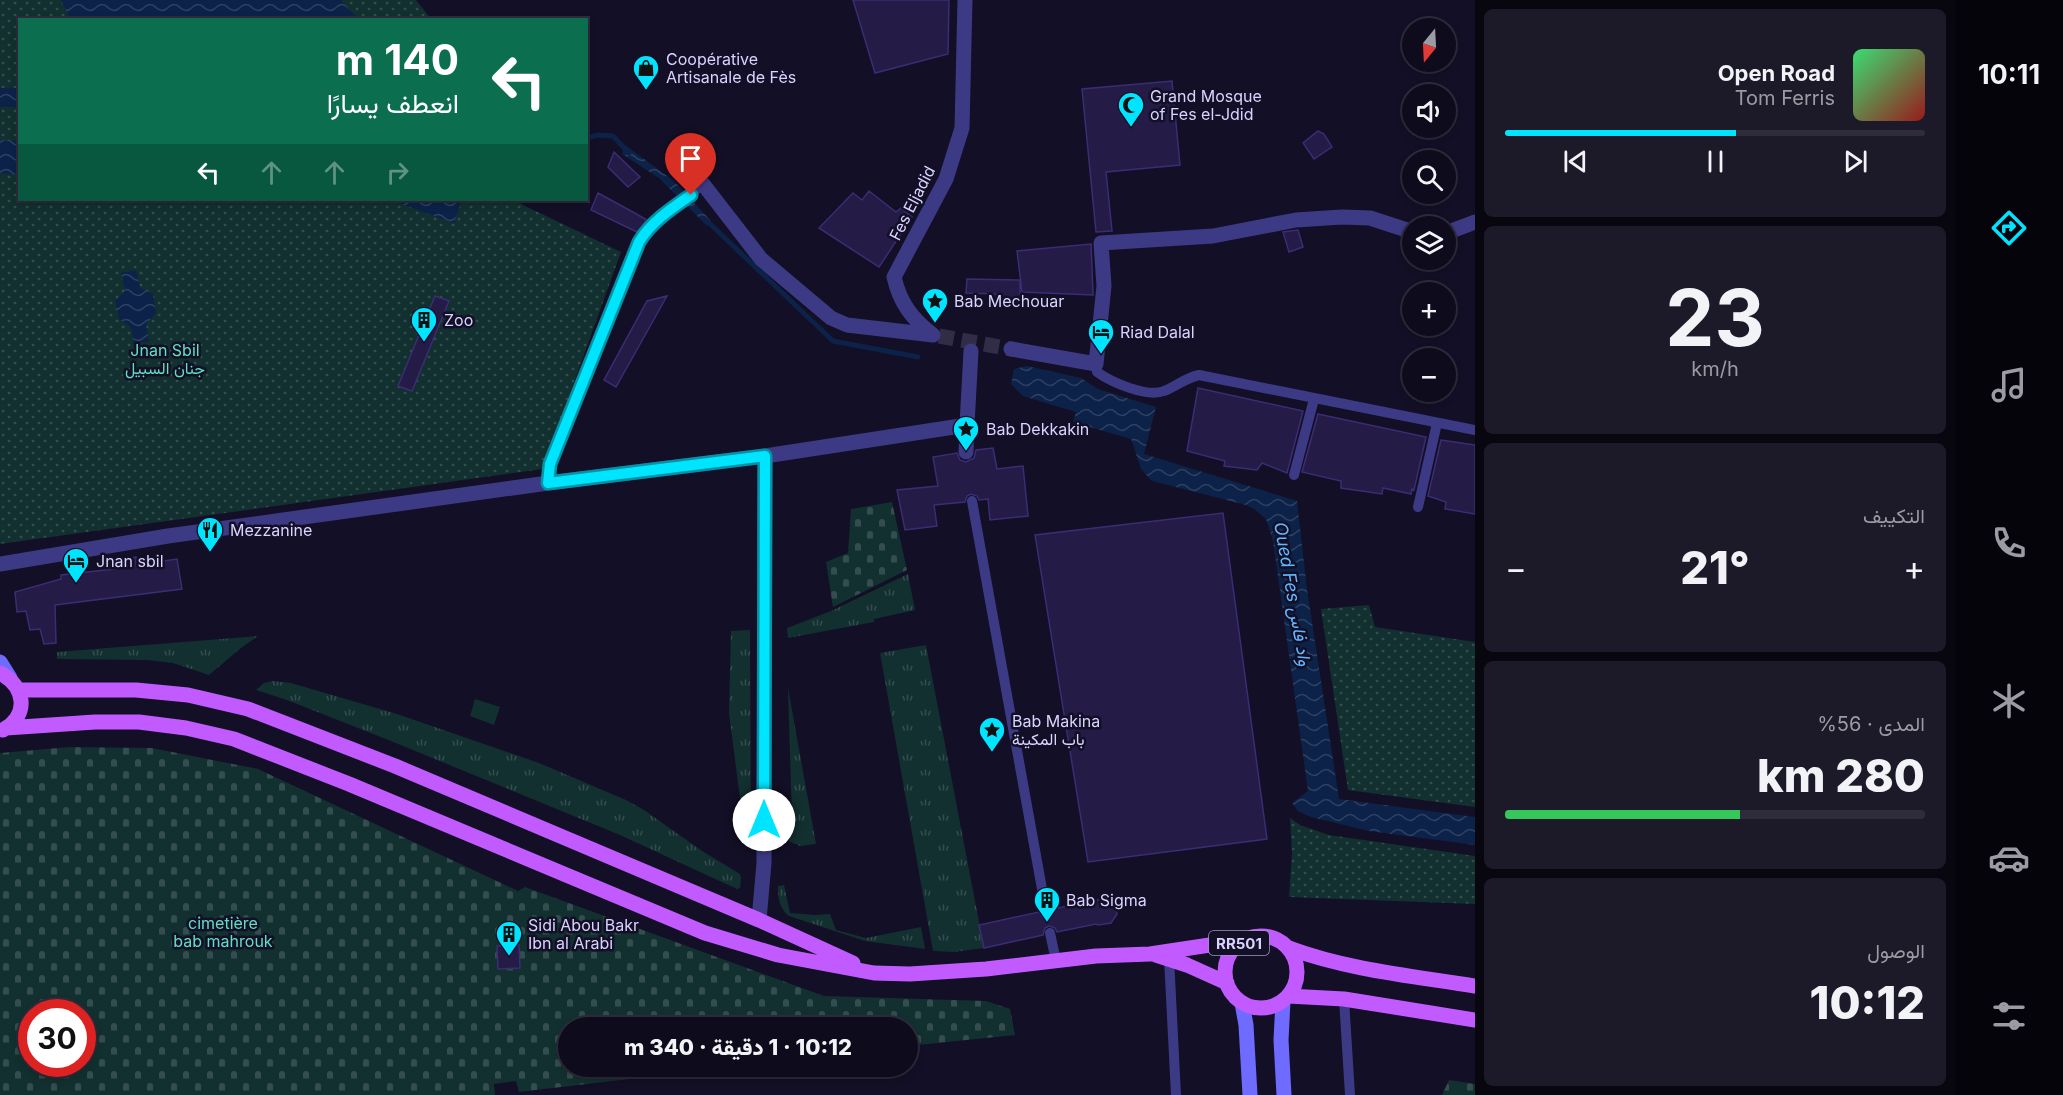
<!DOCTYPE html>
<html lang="ar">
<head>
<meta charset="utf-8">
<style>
  body { margin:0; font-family:Inter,Vazirmatn,sans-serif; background:#1c1929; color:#f1f3f6; direction:rtl; height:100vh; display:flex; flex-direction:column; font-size:22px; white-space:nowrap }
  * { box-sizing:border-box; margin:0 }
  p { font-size:20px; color:#9b9ba3 }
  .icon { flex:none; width:33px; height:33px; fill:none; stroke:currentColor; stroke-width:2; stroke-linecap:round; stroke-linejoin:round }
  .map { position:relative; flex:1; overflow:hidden; direction:ltr }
  .panel { display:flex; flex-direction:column; gap:9px; padding:9px; background:#08060f; width:480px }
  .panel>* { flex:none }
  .hud { position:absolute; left:18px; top:18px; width:570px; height:183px; border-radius:0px; box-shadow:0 3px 9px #0003,0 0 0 2px #2e2b3b; direction:rtl; background:#0b6e4f; color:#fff; overflow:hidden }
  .needle { width:39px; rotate:198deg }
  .fabs { position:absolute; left:1402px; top:18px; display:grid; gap:12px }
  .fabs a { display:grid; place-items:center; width:54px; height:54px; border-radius:50%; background:#0e0b1c; box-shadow:0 3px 9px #0003,0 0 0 2px #2e2b3b; font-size:30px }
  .speed { position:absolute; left:18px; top:999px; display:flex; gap:12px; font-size:30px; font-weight:700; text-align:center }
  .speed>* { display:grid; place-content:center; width:78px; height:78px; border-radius:50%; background:#0e0b1c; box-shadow:0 3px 9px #0003,0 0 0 2px #2e2b3b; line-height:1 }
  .speed .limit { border:9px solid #d22; background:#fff; color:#111 }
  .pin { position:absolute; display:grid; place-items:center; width:51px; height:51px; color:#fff; margin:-62px -26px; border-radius:50% 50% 50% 0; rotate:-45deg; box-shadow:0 0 6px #0007 }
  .pin .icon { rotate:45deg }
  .me { position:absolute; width:66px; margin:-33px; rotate:0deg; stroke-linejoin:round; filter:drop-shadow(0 0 4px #0008) }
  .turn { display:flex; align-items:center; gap:21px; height:126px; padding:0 30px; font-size:27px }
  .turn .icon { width:78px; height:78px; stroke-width:2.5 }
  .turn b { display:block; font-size:42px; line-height:51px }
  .lanes { display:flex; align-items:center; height:57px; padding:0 30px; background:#0003; justify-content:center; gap:30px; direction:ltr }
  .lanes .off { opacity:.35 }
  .big { font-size:45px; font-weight:800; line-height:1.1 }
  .panel .tile { flex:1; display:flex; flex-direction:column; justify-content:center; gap:9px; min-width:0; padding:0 21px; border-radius:9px; background:#1c1929 }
  .panel .dial { align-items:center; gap:0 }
  .dial b { font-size:78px; line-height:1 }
  .song { display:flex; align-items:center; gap:18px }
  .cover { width:72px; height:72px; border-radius:9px; background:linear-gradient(135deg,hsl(140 70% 55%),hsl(0 70% 35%)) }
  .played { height:6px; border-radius:3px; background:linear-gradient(90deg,#00e5ff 55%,#2e2b3b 55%) }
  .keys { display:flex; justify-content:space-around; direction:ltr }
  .heat { display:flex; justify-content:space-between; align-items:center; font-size:33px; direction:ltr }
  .charge { height:9px; border-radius:4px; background:linear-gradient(90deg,#34c759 56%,#2e2b3b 0) }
  .trip { position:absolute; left:558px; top:1017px; width:360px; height:60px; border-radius:30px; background:#0e0b1c; box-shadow:0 3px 9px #0003,0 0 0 2px #2e2b3b; font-weight:800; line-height:60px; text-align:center; direction:rtl }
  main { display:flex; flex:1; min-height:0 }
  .menu { display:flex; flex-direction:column; width:108px; justify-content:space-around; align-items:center; background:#06040b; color:#9b9ba3 }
  .menu .icon { width:42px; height:42px }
  .menu .active { color:#00e5ff }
  .menu b { font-size:27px; color:#f1f3f6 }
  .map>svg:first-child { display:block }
  .grass { fill:url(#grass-tufts) }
  .cemetery { fill:url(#cemetery-stones); fill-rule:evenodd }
  .park { fill:url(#park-dots) }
  .garden { fill:#12302f }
  .water { fill:url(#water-waves) }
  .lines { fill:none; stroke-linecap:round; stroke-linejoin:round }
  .stream { stroke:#0c2248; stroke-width:5 }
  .building { fill:#241b47; stroke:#3b2d73; stroke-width:1.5 }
  .street-tunnel { stroke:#312d47; stroke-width:15; stroke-dasharray:15 8; stroke-linecap:butt }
  .lane { stroke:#3d3a85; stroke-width:10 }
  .street { stroke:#3d3a85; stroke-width:15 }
  .secondary { stroke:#6f6bff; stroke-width:15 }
  .primary { stroke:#c25bff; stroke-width:15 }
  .route-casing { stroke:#0095a6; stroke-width:15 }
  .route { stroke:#00e5ff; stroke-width:10 }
  .labels { text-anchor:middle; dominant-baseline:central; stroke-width:5; stroke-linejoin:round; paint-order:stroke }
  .shield { fill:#130f26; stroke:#9e99be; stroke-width:1.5 }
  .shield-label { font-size:15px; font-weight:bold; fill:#d9d4ff }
  .poi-label { font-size:16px; fill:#d9d4ff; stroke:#130f26; text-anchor:start }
  .street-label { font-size:16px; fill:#d9d4ff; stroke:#130f26 }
  .park-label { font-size:16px; fill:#5fe0c0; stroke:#130f26 }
  .water-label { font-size:18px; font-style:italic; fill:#62b6ff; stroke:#130f26 }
</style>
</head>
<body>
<main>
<nav class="menu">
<b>10:11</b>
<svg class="icon active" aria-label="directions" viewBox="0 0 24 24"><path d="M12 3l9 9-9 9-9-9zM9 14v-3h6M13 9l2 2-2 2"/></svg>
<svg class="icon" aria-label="music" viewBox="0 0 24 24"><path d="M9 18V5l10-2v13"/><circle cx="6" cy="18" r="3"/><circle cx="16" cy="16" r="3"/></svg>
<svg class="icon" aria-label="phone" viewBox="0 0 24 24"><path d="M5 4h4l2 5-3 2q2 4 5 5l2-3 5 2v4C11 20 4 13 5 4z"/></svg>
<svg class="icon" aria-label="climate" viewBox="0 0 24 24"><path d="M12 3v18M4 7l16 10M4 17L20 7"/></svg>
<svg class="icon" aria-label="car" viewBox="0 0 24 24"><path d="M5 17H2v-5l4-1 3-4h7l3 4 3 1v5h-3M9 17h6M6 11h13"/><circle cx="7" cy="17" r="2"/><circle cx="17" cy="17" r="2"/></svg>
<svg class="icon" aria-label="filters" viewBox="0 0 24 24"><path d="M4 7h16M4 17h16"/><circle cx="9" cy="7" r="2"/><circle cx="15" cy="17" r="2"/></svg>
</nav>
<section class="panel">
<div class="tile">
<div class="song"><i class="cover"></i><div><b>Open Road</b><p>Tom Ferris</p></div></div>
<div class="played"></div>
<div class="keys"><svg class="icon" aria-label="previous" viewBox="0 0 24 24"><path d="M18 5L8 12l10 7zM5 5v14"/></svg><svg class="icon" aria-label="pause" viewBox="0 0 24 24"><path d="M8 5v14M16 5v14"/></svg><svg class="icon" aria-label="next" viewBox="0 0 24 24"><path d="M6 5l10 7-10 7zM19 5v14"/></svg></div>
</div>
<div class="tile dial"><b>23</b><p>km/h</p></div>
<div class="tile"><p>التكييف</p>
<div class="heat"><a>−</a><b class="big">21°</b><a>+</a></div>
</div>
<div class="tile"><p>المدى · 56%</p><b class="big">280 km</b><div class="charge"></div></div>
<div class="tile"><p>الوصول</p><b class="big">10:12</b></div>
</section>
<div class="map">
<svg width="1475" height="1095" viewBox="0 0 1475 1095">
  <defs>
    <pattern id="grass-tufts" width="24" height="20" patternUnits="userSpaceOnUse" patternTransform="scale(1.5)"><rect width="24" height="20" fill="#12302f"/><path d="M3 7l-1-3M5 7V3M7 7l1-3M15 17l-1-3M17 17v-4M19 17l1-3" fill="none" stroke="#344d4e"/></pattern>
    <pattern id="cemetery-stones" width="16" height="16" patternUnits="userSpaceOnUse" patternTransform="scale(1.5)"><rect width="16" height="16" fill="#12302f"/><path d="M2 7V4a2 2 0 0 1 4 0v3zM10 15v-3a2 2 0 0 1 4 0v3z" fill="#344d4e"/></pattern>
    <pattern id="park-dots" width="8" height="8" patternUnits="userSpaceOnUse" patternTransform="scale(1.5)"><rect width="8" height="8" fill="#12302f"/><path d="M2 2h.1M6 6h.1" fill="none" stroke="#344d4e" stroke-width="1.8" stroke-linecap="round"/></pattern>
    <pattern id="water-waves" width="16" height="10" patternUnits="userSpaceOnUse" patternTransform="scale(1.5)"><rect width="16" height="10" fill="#0c2248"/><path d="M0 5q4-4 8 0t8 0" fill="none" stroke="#2f4163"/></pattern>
  </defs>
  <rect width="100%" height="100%" fill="#130f26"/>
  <!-- grass -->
  <path class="grass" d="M908 574 915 610 874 619V622L788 638 787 628 831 611Z
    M750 630 751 844H746L729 713 731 631Z
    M258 636 241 648 209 675 173 663 147 660 57 659V652Z
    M926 645 984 948 954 952 933 951 880 653Z
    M273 681 291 683 397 714 539 763 626 800 644 810 702 851 740 874 741 878 740 888 737 889 620 835 391 741 287 700 256 690 264 683Z
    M788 688 816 844 800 846 781 838 782 820H792Z
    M784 885 790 913 815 915 830 914 836 930 866 938 921 927 925 949 865 941 789 916C779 908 778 898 778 886Z"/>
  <!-- cemetery -->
  <path class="cemetery" d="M892 502 907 570 833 607 826 562 848 553 851 509Z
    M70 747 152 748 258 769 518 891 525 887 824 996 986 1001 1010 1009 1015 1035 908 1046V1028H568V1066L645 1067 646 1077 519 1092 516 1081 494 1084 495 1095H0V753ZM32 1012H82V1064H32Z
    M1449 1080 1475 1084V1095H1442Z"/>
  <!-- park -->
  <path class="park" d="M0 0H416L431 19 20 20V200H521V204L621 252 543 469 0 544Z
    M1369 605 1375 627 1475 642V807L1348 790 1321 609Z
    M1290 818 1300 825 1329 835 1475 856V904L1289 897 1292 853Z"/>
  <!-- garden -->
  <path class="garden" d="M475 699 500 707 494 725 470 716Z"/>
  <!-- water -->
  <path class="water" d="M61 0H341L358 19H70Z
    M0 88H19V107H0Z
    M0 140 19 141V175L0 173Z
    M625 145 674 181 711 221 707 226 659 178 622 154Z
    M390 200H462L454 223Z
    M136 270 140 288 153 294 156 313 146 324 149 341 134 344 131 327 119 319 115 301 125 291 121 273Z
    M1027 366 1081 378 1098 389 1156 407 1144 454 1297 501 1307 589 1339 799 1475 817V845L1369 831 1311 817 1298 811 1292 803 1308 791 1273 541 1266 519 1254 509 1246 505 1152 481 1141 469 1131 439 1073 422 1076 412 1023 396 1011 384 1014 369Z"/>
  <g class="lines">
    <!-- stream -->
    <path class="stream" d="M586 138 598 135 613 136 629 153
      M706 220 833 341 918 357"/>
  </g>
  <!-- building -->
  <path class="building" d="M853 0H949L948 54 875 73Z
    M1172 81 1180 165 1106 172 1112 231 1096 232 1082 89Z
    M1318 131 1324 134 1332 147 1314 159 1303 143Z
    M614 152 640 177 628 187 608 167Z
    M869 191 896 212 901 208 912 217 879 267 819 228 853 193 862 200Z
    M598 193 631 211 647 220 637 232 591 210Z
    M1298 230 1303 247 1289 252 1283 232Z
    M1091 244 1093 295 1022 292 1017 251Z
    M967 279 1020 280V300H996V294L966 293Z
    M435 296 449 301 412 391 398 386Z
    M667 296 616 387 604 380 647 301Z
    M1198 388 1303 411 1287 473 1262 463 1257 470 1224 466 1225 461 1187 451Z
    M1318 414 1426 437 1414 490 1412 489 1411 494 1383 488 1382 494 1341 488V481L1302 472Z
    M1441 440 1475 445V514L1445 509 1446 502 1428 496Z
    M993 448 997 469 1023 466 1028 516 990 520 988 499 979 500 977 496 971 494 967 496 965 502 934 505 937 526 905 530 897 490 938 486 933 457 957 453 960 460 966 462 974 458 976 450Z
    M1223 513 1267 839 1088 862 1035 535Z
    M136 557V565L177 559 182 589 55 605 56 643 44 644 40 629 30 630 26 611 17 612 15 592 61 579V575L114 569 112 562Z
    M1106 898 1116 903 1117 914 1111 923 1098 925 1096 924 1057 932 1055 928 1049 926 1045 928 1043 935 984 948 979 925 1039 912 1043 918H1048L1053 914V909Z
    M519 945 520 968 498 969 497 946Z"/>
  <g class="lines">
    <!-- street-tunnel -->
    <path class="street-tunnel" d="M939 336 1011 349"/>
    <!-- lane -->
    <path class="lane" d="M1096 364 1097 372C1111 382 1147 398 1164 391 1177 386 1185 378 1199 375L1475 430
      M1294 475 1314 399
      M548 483 550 464 639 242C654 217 681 203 703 184
      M972 501 1046 911
      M1418 507 1437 423
      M1050 933 1056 961
      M1169 958 1176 1095
      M1344 999 1350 1095"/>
    <!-- street -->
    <path class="street" d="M703 184 761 259 831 318 847 325 933 335
      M1446 233 1475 222
      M933 335C912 319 900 303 894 277L946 179 962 128 965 0
      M1011 349 1096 364 1104 286 1101 243 1213 236 1296 220 1342 217 1370 218 1413 232
      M966 452 967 425
      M765 456 967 425 971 351
      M0 564 168 536 548 483 765 456 764 863 759 920"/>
    <!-- secondary -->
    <path class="secondary" d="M0 662 10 678
      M1283 1001 1281 1040 1284 1095
      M1242 1003 1246 1025 1250 1095"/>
    <!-- primary -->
    <path class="primary" d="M0 673C25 686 30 715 3 730
      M19 690H136L188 695 248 709 395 766 759 920 853 963
      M6 728 95 722H139L186 728 234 739 349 784 705 933 778 955 874 973 910 974 986 969 1096 956 1150 954 1243 940
      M1225 972a36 36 0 1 1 72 0a36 36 0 1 1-72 0Z
      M1289 948C1348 970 1413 976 1475 986
      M1156 955 1187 965 1227 983
      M1288 996 1344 999 1475 1020"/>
  </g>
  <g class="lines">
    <!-- route casing -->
    <g class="route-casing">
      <path id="route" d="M691 195C672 208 651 222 639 242L550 464 548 483 765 456 764 820"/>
    </g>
    <!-- route -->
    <use href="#route" class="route"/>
  </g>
  <!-- icons -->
  <defs>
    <g id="shop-pin" transform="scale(1.35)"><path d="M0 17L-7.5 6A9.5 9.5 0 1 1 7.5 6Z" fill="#00e5ff" stroke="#130f26"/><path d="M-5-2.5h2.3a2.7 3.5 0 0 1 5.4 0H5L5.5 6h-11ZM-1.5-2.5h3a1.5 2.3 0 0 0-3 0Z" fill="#111"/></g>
    <g id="mosque-pin" transform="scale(1.35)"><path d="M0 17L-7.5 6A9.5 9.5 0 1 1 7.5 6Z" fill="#00e5ff" stroke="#130f26"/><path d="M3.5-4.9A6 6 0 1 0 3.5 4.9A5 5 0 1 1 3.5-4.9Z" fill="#111"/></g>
    <g id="sight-pin" transform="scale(1.35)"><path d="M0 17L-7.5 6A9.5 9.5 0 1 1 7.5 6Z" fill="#00e5ff" stroke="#130f26"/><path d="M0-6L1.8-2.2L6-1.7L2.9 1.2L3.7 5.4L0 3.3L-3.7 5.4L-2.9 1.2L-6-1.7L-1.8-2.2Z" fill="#111"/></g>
    <g id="building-pin" transform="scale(1.35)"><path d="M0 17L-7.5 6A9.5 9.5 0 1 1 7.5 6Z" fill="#00e5ff" stroke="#130f26"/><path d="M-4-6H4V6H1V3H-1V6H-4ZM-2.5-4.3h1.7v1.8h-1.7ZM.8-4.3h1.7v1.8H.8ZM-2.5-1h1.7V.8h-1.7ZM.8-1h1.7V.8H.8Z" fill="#111"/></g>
    <g id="hotel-pin" transform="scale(1.35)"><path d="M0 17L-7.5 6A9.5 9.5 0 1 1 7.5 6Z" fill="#00e5ff" stroke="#130f26"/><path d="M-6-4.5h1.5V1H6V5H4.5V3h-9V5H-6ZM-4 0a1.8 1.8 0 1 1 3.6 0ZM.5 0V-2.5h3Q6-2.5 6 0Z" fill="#111"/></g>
    <g id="restaurant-pin" transform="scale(1.35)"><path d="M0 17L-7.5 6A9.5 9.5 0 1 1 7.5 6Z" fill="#00e5ff" stroke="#130f26"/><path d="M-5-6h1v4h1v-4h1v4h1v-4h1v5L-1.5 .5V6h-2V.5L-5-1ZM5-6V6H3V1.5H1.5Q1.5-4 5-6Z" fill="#111"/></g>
  </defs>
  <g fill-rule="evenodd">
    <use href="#shop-pin" x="646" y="68"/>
    <use href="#mosque-pin" x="1131" y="105"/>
    <use href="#sight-pin" x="935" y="301"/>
    <use href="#building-pin" x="424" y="320"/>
    <use href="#hotel-pin" x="1101" y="332"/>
    <use href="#sight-pin" x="966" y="429"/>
    <use href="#restaurant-pin" x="210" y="530"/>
    <use href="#hotel-pin" x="76" y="561"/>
    <use href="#sight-pin" x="992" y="730"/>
    <use href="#building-pin" x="1047" y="900"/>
    <use href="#building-pin" x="509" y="934"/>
  </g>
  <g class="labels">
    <!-- shield labels -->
    <rect class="shield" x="1209" y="931" width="60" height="24" rx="4.5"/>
    <g class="shield-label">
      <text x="1239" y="943">RR501</text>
    </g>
    <!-- poi labels -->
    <g class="poi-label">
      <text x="666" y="59">Coopérative<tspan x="666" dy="18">Artisanale de Fès</tspan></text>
      <text x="1150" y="96">Grand Mosque<tspan x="1150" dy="18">of Fes el-Jdid</tspan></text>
      <text x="954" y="301">Bab Mechouar</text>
      <text x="444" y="320">Zoo</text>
      <text x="1120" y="332">Riad Dalal</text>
      <text x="986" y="429">Bab Dekkakin</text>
      <text x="230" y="530">Mezzanine</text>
      <text x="96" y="561">Jnan sbil</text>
      <text x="1012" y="721">Bab Makina<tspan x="1012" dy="18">باب المكينة</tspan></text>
      <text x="1066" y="900">Bab Sigma</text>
      <text x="528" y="925">Sidi Abou Bakr<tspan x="528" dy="18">Ibn al Arabi</tspan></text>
    </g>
    <!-- street labels -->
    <g class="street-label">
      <text transform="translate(912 203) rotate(-63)">Fes Eljadid</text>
    </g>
    <!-- park labels -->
    <g class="park-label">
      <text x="165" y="350">Jnan Sbil<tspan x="165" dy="18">جنان السبيل</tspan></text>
      <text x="223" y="923">cimetière<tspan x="223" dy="18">bab mahrouk</tspan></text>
    </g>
    <!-- water labels -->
    <g class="water-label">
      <text transform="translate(1293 594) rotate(80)">Oued Fes واد فاس</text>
    </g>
  </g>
</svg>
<div class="fabs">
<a><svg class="needle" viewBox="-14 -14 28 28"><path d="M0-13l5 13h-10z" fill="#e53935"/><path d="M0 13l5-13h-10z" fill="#9b9ba3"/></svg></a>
<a><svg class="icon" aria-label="sound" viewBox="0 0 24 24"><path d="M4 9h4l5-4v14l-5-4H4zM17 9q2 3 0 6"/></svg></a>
<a><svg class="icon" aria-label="search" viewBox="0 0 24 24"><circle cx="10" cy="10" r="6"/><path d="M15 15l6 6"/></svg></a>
<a><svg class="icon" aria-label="layers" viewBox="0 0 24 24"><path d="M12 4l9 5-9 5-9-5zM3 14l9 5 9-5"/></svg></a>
<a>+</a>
<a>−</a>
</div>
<div class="speed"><div class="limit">30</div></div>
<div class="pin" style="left:691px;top:195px;background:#d93025"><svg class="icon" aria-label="arrive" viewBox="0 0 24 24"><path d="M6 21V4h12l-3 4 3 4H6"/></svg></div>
<svg class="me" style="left:764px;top:820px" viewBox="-20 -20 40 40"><circle r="19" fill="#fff"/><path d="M0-13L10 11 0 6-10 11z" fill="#00e5ff"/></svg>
<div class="trip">10:12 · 1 دقيقة · 340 m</div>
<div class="hud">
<div class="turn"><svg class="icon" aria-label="left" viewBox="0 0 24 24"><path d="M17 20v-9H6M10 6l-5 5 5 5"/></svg><div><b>140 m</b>انعطف يسارًا</div></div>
<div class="lanes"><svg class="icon" aria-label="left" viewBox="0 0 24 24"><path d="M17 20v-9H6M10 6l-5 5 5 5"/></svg><svg class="icon off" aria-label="ahead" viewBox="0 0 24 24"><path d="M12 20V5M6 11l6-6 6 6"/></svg><svg class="icon off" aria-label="ahead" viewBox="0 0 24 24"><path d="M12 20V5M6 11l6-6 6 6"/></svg><svg class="icon off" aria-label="right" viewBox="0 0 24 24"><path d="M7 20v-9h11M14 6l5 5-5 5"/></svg></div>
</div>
</div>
</main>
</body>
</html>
